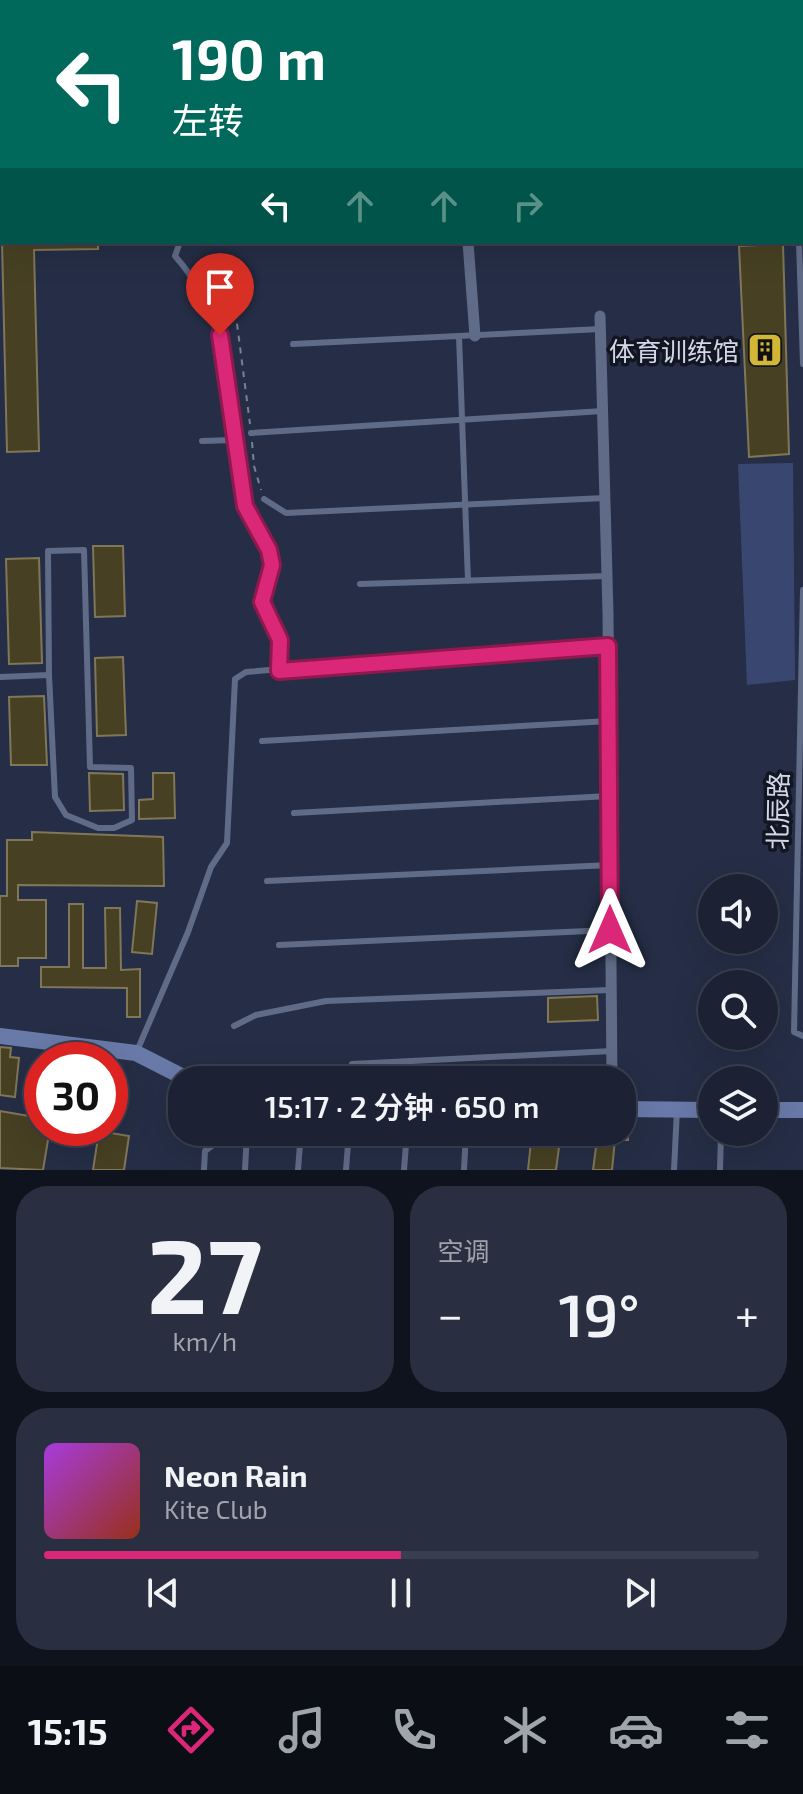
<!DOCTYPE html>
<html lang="zh">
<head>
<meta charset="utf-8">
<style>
  body { margin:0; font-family:"Exo 2","Noto Sans SC",sans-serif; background:#292f40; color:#f1f3f6; height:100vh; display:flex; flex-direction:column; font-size:30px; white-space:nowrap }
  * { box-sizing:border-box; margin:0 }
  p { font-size:26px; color:#a0a4ac }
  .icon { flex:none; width:44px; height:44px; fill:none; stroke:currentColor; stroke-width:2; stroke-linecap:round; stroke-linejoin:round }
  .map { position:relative; height:1170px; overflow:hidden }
  .details { display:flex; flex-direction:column; gap:16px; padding:16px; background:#0f131d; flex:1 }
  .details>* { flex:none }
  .banner { position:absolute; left:0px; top:0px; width:804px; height:244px; box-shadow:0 8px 32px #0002,0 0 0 2px #3a3f4f; background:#00695c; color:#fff; overflow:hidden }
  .tools { position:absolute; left:698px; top:874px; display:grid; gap:16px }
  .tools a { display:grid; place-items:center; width:80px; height:80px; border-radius:50%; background:#1c2234; box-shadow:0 8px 32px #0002,0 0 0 2px #3a3f4f; font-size:40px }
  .speed { position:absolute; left:24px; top:1042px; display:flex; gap:16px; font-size:40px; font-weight:700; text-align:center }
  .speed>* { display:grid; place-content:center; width:104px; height:104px; border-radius:50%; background:#1c2234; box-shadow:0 8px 32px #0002,0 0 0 2px #3a3f4f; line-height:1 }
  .speed .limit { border:12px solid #d22; background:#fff; color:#111 }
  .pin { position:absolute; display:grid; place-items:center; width:68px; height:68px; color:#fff; margin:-82px -34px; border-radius:50% 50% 50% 0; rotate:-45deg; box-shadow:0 0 8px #0007 }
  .pin .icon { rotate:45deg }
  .me { position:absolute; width:88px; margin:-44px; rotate:0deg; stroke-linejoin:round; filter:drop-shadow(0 0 6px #0008) }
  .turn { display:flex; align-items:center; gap:28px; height:168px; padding:0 40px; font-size:36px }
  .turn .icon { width:104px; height:104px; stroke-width:2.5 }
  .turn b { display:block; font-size:56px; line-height:68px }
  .lanes { display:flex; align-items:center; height:76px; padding:0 40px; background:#0003; justify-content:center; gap:40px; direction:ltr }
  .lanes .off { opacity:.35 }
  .big { font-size:60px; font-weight:600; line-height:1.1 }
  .details .card { flex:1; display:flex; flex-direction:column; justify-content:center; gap:12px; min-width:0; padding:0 28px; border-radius:32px; background:#292f40 }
  .details .dial { align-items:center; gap:0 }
  .dial b { font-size:104px; line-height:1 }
  .song { display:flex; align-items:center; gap:24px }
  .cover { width:96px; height:96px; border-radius:12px; background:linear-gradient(135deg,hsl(280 70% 55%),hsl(10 70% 35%)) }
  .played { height:8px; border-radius:4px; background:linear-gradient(90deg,#db2777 50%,#3a3f4f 50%) }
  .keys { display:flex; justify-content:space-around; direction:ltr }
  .heat { display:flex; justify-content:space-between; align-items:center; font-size:44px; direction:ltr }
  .details .tiles { flex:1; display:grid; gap:16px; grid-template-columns:1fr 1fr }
  .card:last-child { grid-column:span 2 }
  .trip { position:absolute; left:168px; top:1066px; width:468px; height:80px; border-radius:32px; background:#1c2234; box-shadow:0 8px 32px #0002,0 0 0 2px #3a3f4f; font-weight:600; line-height:80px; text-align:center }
  .menu { display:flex; height:128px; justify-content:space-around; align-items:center; background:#0b0e15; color:#a0a4ac }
  .menu .icon { width:56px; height:56px }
  .menu .current { color:#db2777 }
  .menu b { font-size:36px; color:#f1f3f6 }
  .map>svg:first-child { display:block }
  .green { fill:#394770 }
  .building { fill:#474023; stroke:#7f7758; stroke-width:2 }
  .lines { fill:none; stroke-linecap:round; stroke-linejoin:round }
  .path { stroke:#798195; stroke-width:2; stroke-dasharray:6 6; stroke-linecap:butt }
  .lane { stroke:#606b87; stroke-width:6 }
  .street { stroke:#606b87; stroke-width:11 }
  .secondary { stroke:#697aa9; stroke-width:16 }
  .route-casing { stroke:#8e194d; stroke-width:20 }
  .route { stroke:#db2777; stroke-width:14 }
  .labels { text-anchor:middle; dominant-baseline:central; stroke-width:7; stroke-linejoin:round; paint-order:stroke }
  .poi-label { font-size:26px; fill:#d1d7e7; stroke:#121622; text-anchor:end }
  .street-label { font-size:26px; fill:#d1d7e7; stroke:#121622 }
</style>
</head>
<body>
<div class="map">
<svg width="803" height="1170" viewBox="0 0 803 1170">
  <rect width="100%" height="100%" fill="#252e46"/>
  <!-- green -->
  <path class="green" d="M793 463 795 680 747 685 738 464Z"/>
  <!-- building -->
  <path class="building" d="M2 242H98V249L34 250 39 451 7 452Z
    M783 244 789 454 749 457 739 246Z
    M93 546H123L125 616 95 617Z
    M39 558 42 663 9 664 6 559Z
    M123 657 126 735 97 736 95 658Z
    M44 696 47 765H11L9 697Z
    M89 773 123 774 124 810 90 811Z
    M153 773H174L175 818 139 819V800L153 799Z
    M32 832 163 837 164 886 18 885V900H46V958H18V966H0V896H7V840H32Z
    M137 901 157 903 152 954 132 952Z
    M69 904H83V968H106L105 908H120L121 970 140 969V1017H127V988L41 987V967H69Z
    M597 996 598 1020 548 1022V998Z
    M0 1047 11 1048 10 1057 19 1058 15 1097 0 1095Z
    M38 1065H42V1128H50L43 1170 0 1168V1111L29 1116Z
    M99 1131 129 1136 124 1170H93Z
    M532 1132H561L556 1170H528Z
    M598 1132H628V1140H615L612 1170H593Z"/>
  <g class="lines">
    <!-- path -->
    <path class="path" d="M156 2V0
      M208 292 220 295 235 308 250 424
      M252 442 254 466 261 490"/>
    <!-- lane -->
    <path class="lane" d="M777 0V2
      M802 184H803
      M180 242 175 256C246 336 215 415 245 505 252 525 269 540 272 560 273 573 265 589 262 602L280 640 279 671
      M799 242 803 364
      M459 336 468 581
      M293 344 601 329
      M251 433 603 411
      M202 441 234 440
      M264 499 286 513 605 498
      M360 584 607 576
      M803 590 794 1032 803 1036
      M0 677 49 675 55 797 66 815 98 828H114L132 820 131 768 90 767 84 550 48 551 49 675
      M262 741 609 721
      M294 813 609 796
      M267 881 610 865
      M279 945 610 930
      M234 1026 256 1015 326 1001 610 990
      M137 1051 188 932 211 867 227 843 235 679 246 672 344 664 372 667 608 646
      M352 1064 612 1051
      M204 1170 205 1151 230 1132
      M245 1170 247 1132
      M298 1170 301 1132
      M346 1170 349 1132
      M404 1170 407 1132
      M464 1170 466 1132
      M674 1170 677 1110
      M720 1170 721 1132"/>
    <!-- street -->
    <path class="street" d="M395 0 397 2
      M0 121H2
      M468 242 475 336
      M600 316 608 613 612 1080"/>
    <!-- secondary -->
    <path class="secondary" d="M0 1036 136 1053 189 1080
      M622 1109 712 1110
      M764 1110H803"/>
  </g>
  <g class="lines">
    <!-- route casing -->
    <g class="route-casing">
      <path id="route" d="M220 335 245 506 269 550 272 565 262 602 280 640 279 671 608 646 610 930"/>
    </g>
    <!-- route -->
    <use href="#route" class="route"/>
  </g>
  <!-- icons -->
  <defs>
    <g id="building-square" transform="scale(1.8)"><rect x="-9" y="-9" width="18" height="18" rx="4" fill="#d3b635" stroke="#121622"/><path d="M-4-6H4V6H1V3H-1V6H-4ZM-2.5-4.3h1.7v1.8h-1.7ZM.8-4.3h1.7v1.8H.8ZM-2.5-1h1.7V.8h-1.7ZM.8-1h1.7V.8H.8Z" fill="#111"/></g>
  </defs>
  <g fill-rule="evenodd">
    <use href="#building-square" x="765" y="350"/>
  </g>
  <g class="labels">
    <!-- poi labels -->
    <g class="poi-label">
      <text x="739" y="350">体育训练馆</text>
    </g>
    <!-- street labels -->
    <g class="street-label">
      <text transform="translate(777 811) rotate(-89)">北辰路</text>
    </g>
  </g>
</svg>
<div class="tools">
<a><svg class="icon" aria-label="sound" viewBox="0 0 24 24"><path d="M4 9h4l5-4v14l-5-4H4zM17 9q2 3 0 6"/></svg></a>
<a><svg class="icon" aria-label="search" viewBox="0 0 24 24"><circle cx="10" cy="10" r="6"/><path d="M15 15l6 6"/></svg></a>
<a><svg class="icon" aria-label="layers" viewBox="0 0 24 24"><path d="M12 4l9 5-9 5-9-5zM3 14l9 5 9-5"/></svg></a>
</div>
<div class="speed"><div class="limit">30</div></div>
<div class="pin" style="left:220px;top:335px;background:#d93025"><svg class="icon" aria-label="arrive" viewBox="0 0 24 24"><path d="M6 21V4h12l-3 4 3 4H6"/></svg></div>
<svg class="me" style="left:610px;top:930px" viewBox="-20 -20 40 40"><path d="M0-17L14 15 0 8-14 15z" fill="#db2777" stroke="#fff" stroke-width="4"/></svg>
<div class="trip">15:17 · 2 分钟 · 650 m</div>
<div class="banner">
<div class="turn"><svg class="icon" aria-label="left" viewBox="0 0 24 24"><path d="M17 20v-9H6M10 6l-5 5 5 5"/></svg><div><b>190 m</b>左转</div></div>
<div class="lanes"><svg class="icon" aria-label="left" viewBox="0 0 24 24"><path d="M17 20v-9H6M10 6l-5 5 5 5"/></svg><svg class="icon off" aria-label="ahead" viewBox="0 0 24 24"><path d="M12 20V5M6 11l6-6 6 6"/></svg><svg class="icon off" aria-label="ahead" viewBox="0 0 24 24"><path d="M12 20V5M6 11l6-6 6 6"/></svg><svg class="icon off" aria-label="right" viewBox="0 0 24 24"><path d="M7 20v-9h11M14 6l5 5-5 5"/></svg></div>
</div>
</div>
<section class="details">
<div class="tiles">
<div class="card dial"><b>27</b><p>km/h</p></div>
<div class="card"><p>空调</p>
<div class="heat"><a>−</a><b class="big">19°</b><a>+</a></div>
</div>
<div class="card">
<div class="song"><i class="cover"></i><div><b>Neon Rain</b><p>Kite Club</p></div></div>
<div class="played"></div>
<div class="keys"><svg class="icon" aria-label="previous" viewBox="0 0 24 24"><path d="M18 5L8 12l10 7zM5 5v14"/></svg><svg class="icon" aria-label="pause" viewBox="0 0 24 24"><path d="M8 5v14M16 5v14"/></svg><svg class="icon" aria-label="next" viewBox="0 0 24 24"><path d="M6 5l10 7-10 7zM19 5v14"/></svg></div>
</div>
</div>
</section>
<nav class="menu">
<b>15:15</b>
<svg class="icon current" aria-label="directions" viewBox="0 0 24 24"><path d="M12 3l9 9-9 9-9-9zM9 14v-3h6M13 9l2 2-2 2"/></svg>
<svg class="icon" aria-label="music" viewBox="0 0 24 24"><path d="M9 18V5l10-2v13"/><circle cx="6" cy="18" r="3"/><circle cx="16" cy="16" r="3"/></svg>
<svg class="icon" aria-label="phone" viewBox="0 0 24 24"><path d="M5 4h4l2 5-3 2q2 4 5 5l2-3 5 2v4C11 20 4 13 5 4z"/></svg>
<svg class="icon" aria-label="climate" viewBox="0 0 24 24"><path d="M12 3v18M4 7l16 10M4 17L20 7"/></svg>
<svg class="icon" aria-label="car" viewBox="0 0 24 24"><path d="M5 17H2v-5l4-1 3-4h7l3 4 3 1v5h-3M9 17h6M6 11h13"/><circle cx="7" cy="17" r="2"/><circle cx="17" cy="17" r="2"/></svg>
<svg class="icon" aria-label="filters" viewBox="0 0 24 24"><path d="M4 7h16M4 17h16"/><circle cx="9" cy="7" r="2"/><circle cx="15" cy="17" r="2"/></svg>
</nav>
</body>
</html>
